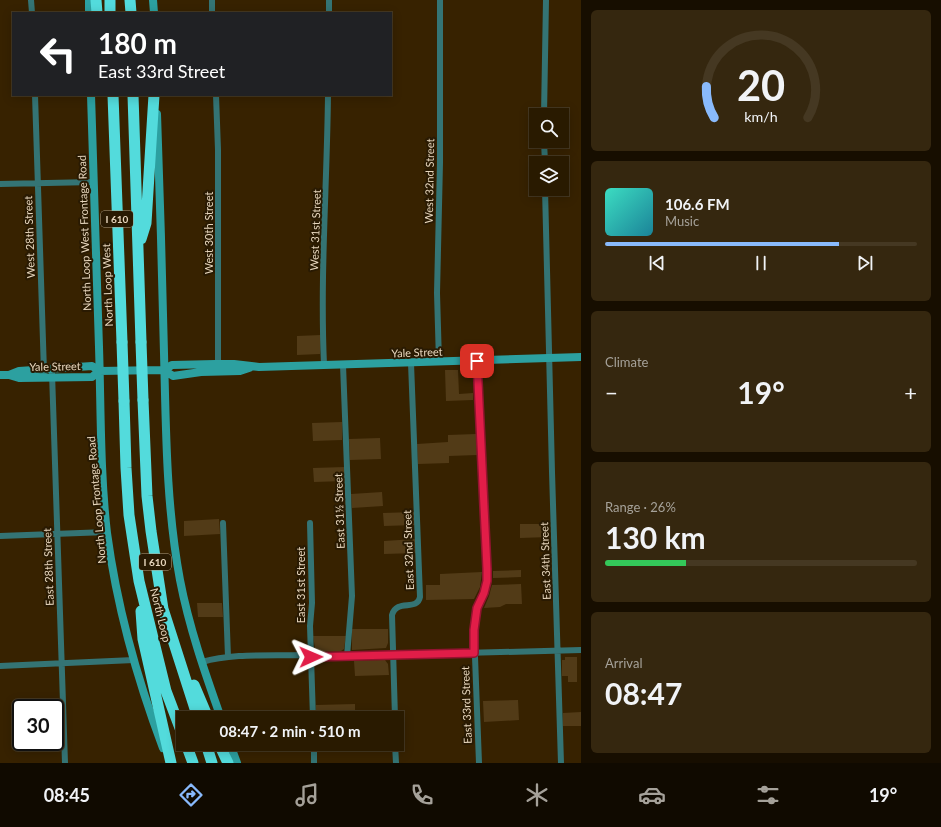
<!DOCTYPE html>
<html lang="en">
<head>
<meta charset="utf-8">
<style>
  body { margin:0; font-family:Lato,sans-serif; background:#35270f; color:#f1f3f6; height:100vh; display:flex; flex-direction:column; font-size:15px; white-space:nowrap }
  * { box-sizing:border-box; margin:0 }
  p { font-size:13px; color:#a5a199 }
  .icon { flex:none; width:22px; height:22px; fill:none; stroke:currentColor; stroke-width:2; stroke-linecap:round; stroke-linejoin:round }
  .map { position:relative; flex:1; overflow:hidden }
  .sheet { display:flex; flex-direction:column; gap:10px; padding:10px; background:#170e00; width:360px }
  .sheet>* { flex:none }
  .top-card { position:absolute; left:12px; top:12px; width:380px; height:84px; border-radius:0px; box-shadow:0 2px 10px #0003,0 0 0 1px #453822; background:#202124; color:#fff; overflow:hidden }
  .buttons { position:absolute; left:529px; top:108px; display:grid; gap:8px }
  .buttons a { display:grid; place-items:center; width:40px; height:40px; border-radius:0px; background:#291a00; box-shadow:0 2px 10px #0003,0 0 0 1px #453822; font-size:20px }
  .speed { position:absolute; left:12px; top:699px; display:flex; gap:8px; font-size:20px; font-weight:700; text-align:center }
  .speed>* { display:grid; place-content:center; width:52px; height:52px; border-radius:50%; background:#291a00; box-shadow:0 2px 10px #0003,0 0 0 1px #453822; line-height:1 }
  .speed .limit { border:2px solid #111; border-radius:6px; background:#fff; color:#111 }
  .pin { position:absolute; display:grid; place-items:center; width:34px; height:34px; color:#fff; margin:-17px; border-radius:8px; box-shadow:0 2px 6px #0006 }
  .me { position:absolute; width:44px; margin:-22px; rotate:89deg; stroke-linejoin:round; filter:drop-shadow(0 0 3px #0008) }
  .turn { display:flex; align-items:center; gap:14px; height:84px; padding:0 20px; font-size:18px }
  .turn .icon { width:52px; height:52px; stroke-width:2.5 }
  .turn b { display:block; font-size:28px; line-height:34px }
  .big { font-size:30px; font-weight:700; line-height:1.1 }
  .sheet .tile { flex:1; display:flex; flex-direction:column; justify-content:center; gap:6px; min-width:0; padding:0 14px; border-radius:6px; background:#35270f }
  .sheet .dial { align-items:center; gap:0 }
  .dial svg { height:104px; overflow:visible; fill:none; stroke:#453822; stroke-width:7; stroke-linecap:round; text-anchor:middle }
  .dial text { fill:#f1f3f6; stroke:none }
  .song { display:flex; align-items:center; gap:12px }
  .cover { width:48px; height:48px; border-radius:6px; background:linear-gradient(135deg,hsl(170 70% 55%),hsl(190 70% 35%)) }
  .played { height:4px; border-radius:2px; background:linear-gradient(90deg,#89bafc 75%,#453822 75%) }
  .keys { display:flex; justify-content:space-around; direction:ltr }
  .heat { display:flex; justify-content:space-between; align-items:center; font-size:22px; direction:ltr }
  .charge { height:6px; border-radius:3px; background:linear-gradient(90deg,#34c759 26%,#453822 0) }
  .trip { position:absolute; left:176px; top:711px; width:228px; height:40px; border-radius:0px; background:#291a00; box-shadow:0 2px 10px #0003,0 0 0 1px #453822; font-weight:700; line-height:40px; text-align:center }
  .tabs { display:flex; height:64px; justify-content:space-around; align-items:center; background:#100a00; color:#a5a199 }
  .tabs .icon { width:28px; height:28px }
  .tabs .current { color:#89bafc }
  .tabs b { font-size:18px; color:#f1f3f6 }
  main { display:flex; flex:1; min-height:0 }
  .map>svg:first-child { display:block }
  .green { fill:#523b17 }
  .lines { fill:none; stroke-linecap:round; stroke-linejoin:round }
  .street { stroke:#347474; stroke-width:6 }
  .secondary { stroke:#2ca0a0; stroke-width:8 }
  .highway { stroke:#53dbdc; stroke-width:11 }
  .highway-bridge { stroke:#53dbdc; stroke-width:11 }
  .route-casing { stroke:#92132f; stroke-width:10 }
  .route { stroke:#e11d48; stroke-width:7 }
  .labels { text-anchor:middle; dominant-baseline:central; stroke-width:4; stroke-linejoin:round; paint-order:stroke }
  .shield { fill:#291a02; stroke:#af9e86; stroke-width:1 }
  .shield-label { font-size:10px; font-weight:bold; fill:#e8d7be }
  .street-label { font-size:11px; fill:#e8d7be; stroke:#291a02 }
</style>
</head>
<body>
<main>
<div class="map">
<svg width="581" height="763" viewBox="0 0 581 763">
  <rect width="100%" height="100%" fill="#372200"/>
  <!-- green -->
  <path class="green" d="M321 335 320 354 297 355V336Z
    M445 370H458L459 394 473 393V400L446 401Z
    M342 422V440L313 441 312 423Z
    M476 434 477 455 449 456V463L418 464 417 444 448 442V435Z
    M380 438 381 459 350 460 349 439Z
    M345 467V481L314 482 313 468Z
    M382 492 383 506 352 508 351 494Z
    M414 512 415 525 384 526 383 513Z
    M219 519 220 534 184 536V521Z
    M520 524H549V537L520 538Z
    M415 539 416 553 384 554V541Z
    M521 570V577L493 578V571Z
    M482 572 480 587 474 599 426 600V585H440V574Z
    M521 584 522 604H506L500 607 484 608 489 596 492 585Z
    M197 603H222L223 617H198Z
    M352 629H388V643L386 648 352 650Z
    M313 636H346L344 649 341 651 318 652 315 648Z
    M565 657H577V682H568V676H562V660H565Z
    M385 660 388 664 389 675 355 676 354 661Z
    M518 700 519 720 484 722 483 701Z
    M355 704V717L316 718V705Z
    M581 712V726H563V713Z"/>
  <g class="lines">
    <!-- street -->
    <path class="street" d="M31 0 32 13
      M212 0V13
      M329 13V0
      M35 95 44 372
      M216 95 218 150V367
      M544 115 546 0
      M544 141 545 163
      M0 184 94 182
      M545 189 552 472 561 763
      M477 361 487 569V581L484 593 477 608 474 630 479 763
      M439 362 437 293 440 163V0
      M324 365C320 275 327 185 328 95
      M343 365 352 596 347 656
      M52 373 65 763
      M223 523 228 657
      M310 523 312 603 310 626 313 718
      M0 536 107 532
      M202 662C233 653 270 656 303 655L311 657 581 650
      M0 666 134 660
      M395 718 392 615C397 598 417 612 420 597L411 363
      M314 744V763
      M395 744 396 763"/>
    <!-- secondary -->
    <path class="secondary" d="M89 0V13
      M153 0 154 13
      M91 95C93 179 96 263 99 347 101 409 100 472 107 533 117 607 137 679 163 748
      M157 114C160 194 162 273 164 353 166 429 166 505 180 580 189 627 205 673 221 718
      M164 370 173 376 201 372 240 371 249 368
      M0 375H9L19 371 92 366 99 371 164 370 172 365 215 364H234L259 367 581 357
      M9 375 19 378 92 377 99 371
      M230 744 237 763"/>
    <!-- highway -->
    <path class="highway" d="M96 0 97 13
      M110 0V13
      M130 0 131 13
      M113 95 122 342
      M133 95 141 342
      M141 239 146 223 154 95
      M143 400 147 496 151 531 163 609 198 718
      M124 401 126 468 129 515 139 581 166 691 183 736
      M141 611 143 639 171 763
      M194 685 208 718
      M186 744 193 763
      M206 744 212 763
      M219 744 228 763"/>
    <!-- highway-bridge -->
    <path class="highway-bridge" d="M122 342 124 401
      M141 342 143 400"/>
  </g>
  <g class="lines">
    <!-- route casing -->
    <g class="route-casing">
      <path id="route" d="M311 657 474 653V630L477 608 484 593 487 581V569L477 361"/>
    </g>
    <!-- route -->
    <use href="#route" class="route"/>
  </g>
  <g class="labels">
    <!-- shield labels -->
    <g class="shield">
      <rect x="101" y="211" width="32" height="16" rx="3"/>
      <rect x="139" y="554" width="32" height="16" rx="3"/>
    </g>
    <g class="shield-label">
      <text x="117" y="219">I 610</text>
      <text x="155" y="562">I 610</text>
    </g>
    <!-- street labels -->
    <g class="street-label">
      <text transform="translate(429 181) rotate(-89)">West 32nd Street</text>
      <text transform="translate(315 230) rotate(-88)">West 31st Street</text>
      <text transform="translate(84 233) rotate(-92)">North Loop West Frontage Road</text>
      <text transform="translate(208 233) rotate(-90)">West 30th Street</text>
      <text transform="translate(29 237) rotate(-92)">West 28th Street</text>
      <text transform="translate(107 285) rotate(-92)">North Loop West</text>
      <text transform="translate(417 352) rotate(-2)">Yale Street</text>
      <text transform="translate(55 366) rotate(-1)">Yale Street</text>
      <text transform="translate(96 500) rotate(-95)">North Loop Frontage Road</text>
      <text transform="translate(339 511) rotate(-92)">East 31½ Street</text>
      <text transform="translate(408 550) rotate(-92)">East 32nd Street</text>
      <text transform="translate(545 561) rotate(-92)">East 34th Street</text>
      <text transform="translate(48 567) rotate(-92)">East 28th Street</text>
      <text transform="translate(300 585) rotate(-90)">East 31st Street</text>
      <text transform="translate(161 615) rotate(76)">North Loop</text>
      <text transform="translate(466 705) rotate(-92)">East 33rd Street</text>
    </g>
  </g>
</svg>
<div class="buttons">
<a><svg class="icon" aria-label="search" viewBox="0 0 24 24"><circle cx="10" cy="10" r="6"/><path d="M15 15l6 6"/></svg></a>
<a><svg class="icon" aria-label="layers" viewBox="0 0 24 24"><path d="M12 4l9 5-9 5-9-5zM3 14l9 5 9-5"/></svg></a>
</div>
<div class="speed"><div class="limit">30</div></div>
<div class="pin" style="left:477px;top:361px;background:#d93025"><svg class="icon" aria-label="arrive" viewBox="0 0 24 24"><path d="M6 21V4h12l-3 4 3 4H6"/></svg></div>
<svg class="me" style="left:311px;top:657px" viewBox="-20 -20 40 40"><path d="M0-17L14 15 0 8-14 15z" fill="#e11d48" stroke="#fff" stroke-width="4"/></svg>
<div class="trip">08:47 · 2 min · 510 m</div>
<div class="top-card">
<div class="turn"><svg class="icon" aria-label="left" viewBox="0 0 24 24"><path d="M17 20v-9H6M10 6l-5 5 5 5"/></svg><div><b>180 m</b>East 33rd Street</div></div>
</div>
</div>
<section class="sheet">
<div class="tile dial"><svg viewBox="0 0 100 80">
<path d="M14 69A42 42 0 1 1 86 69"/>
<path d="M14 69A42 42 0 0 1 8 45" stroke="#89bafc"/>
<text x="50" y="56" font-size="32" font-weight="700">20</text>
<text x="50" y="72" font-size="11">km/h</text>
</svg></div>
<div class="tile">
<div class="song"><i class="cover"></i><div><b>106.6 FM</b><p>Music</p></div></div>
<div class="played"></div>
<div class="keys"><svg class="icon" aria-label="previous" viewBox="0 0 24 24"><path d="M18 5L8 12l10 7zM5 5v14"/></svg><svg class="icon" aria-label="pause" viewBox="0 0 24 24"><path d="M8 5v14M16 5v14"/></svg><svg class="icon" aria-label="next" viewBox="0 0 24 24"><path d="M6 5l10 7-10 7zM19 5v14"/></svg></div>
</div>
<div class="tile"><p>Climate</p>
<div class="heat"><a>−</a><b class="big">19°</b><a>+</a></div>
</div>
<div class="tile"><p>Range · 26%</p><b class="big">130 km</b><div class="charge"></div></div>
<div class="tile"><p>Arrival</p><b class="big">08:47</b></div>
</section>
</main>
<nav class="tabs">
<b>08:45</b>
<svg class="icon current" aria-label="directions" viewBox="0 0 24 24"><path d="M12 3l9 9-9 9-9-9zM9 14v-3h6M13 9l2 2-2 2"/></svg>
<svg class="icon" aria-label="music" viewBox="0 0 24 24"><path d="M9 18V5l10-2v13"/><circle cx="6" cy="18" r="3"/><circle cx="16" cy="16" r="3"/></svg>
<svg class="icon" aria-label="phone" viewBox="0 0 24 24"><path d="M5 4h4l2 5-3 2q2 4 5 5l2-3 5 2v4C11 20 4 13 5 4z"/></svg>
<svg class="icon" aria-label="climate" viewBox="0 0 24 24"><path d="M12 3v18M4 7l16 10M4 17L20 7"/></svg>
<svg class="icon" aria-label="car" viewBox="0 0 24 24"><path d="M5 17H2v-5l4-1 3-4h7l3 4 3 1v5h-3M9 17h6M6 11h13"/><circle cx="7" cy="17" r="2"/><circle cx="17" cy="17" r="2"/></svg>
<svg class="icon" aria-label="filters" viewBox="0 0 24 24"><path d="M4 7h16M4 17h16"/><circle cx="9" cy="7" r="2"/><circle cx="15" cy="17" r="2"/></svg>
<b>19°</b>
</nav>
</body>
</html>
